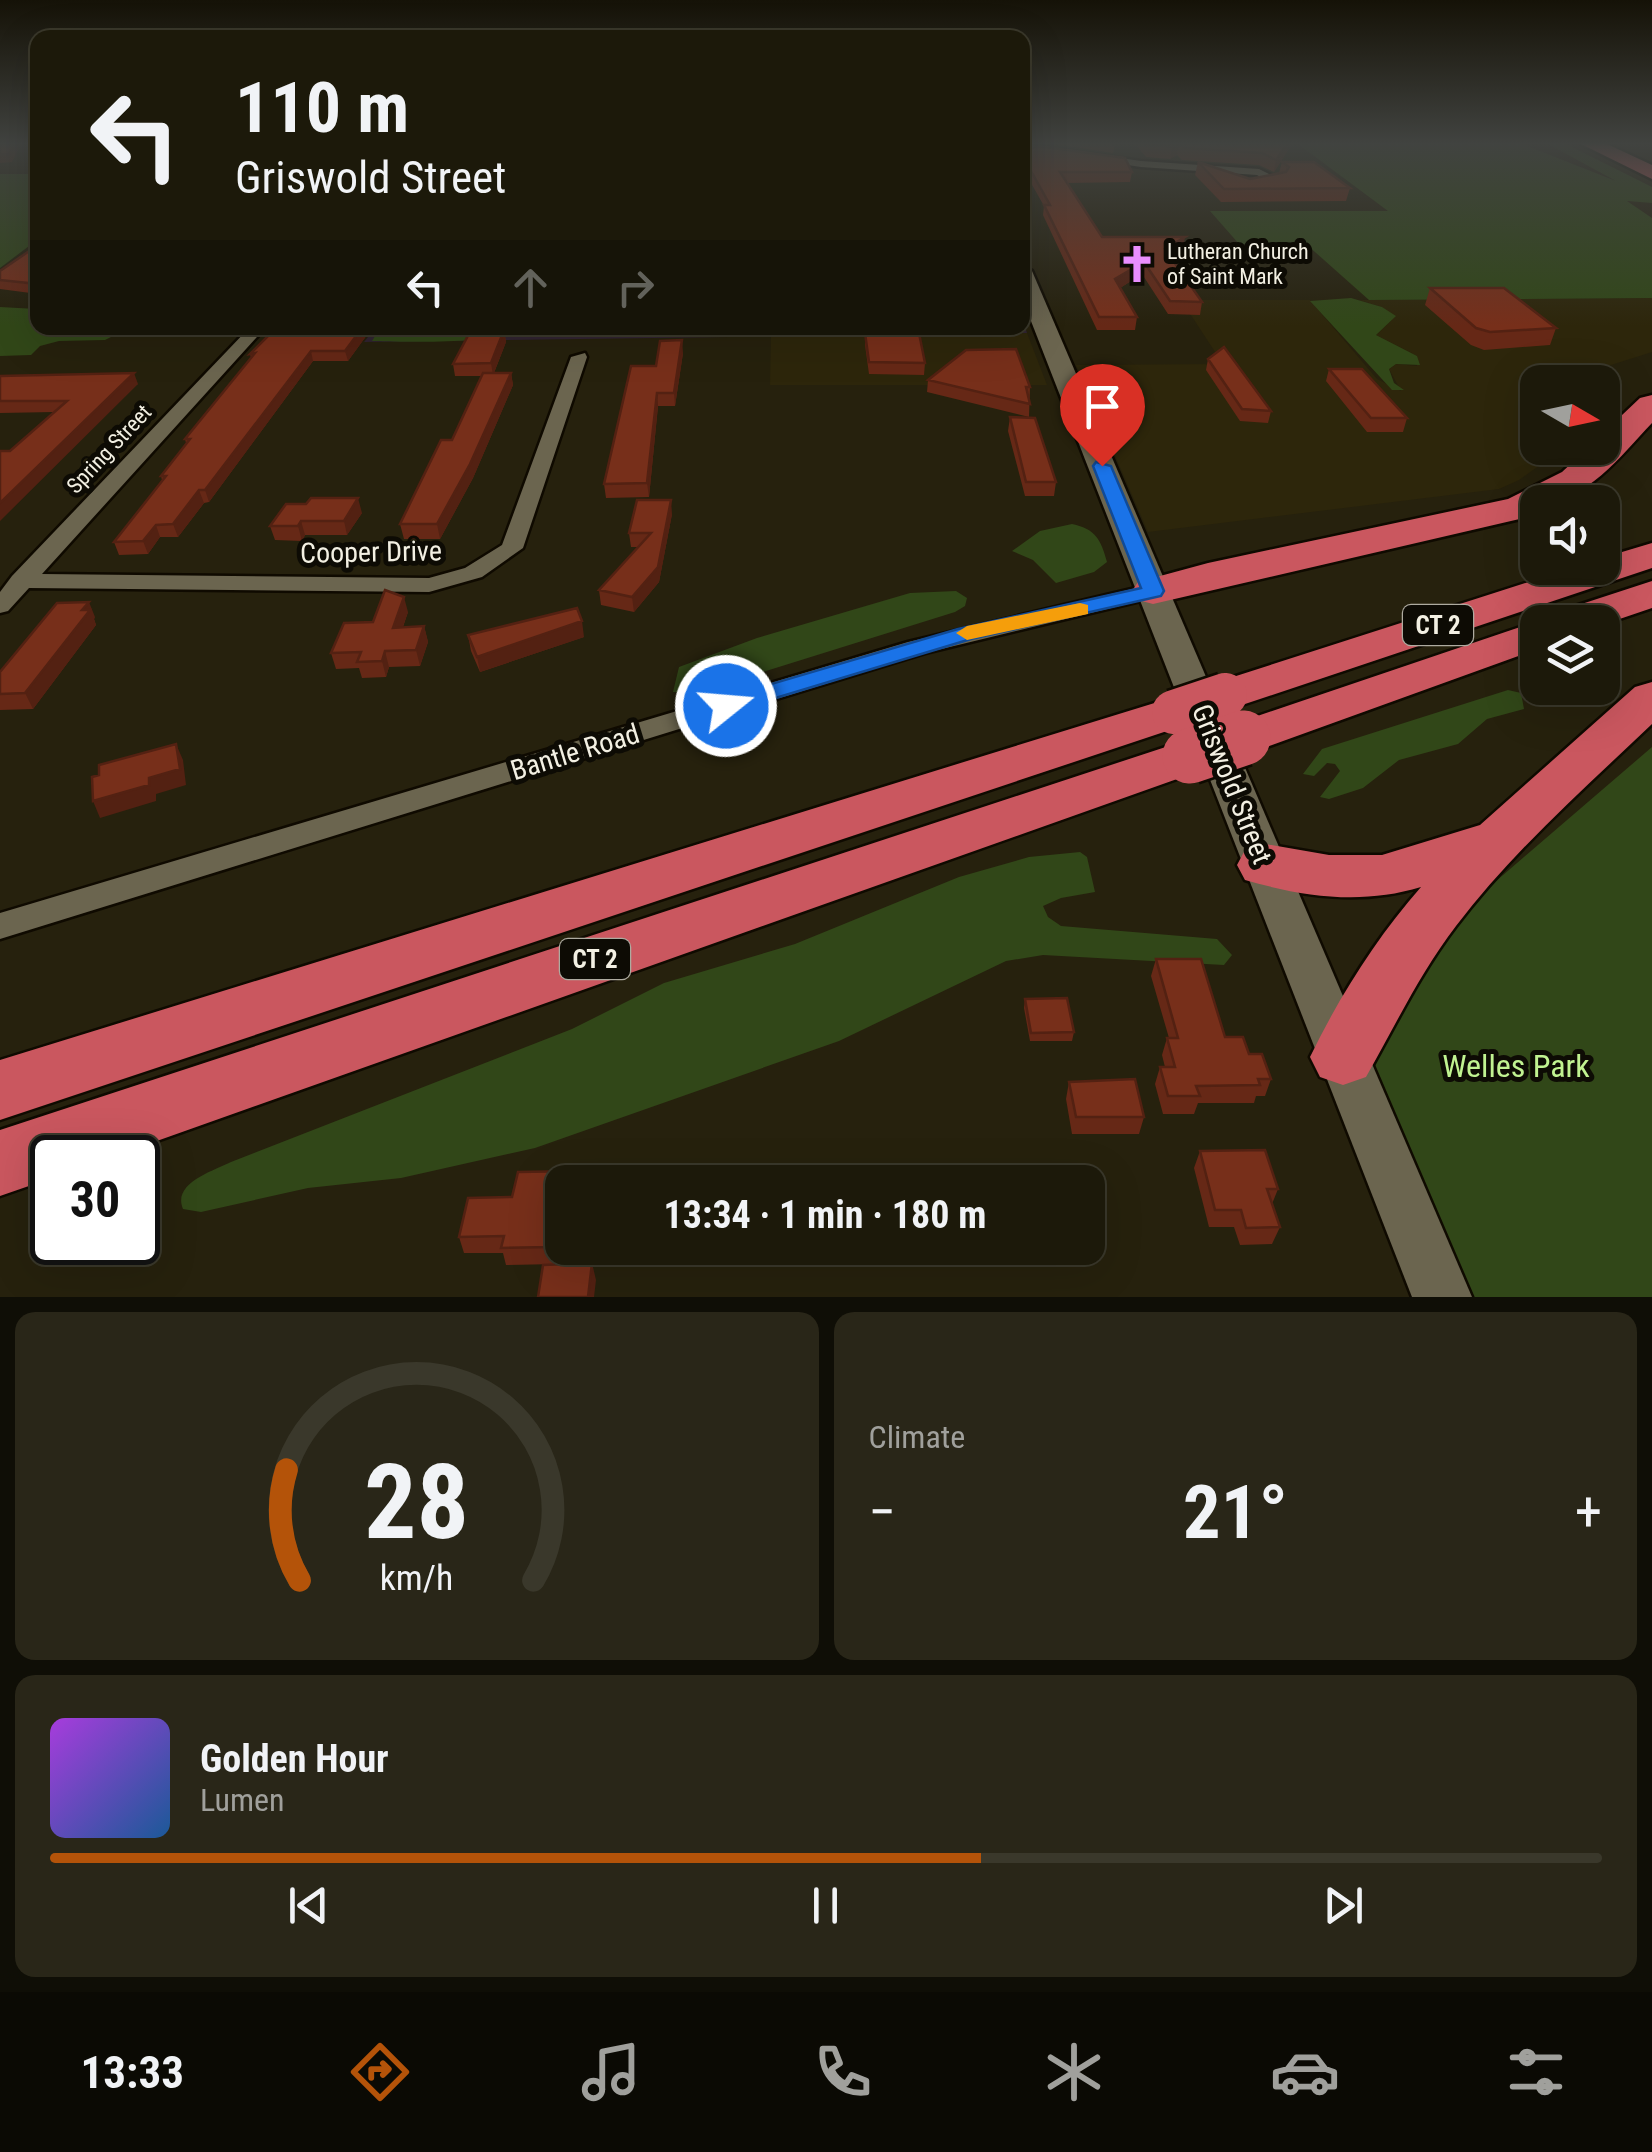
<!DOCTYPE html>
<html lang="en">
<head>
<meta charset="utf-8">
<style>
  body { margin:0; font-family:"Roboto Condensed",sans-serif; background:#292618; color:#f1f3f6; height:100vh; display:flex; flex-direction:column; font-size:38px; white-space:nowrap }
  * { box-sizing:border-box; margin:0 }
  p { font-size:32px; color:#a0a09c }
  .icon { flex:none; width:55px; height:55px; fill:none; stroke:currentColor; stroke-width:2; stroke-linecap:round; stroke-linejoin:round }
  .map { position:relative; height:1297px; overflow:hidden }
  .details { display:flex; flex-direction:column; gap:15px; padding:15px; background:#0f0e06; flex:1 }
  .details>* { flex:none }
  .hud { position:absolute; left:30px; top:30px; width:1000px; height:305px; border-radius:20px; box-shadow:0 10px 40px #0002,0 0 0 2px #3a382b; background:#1c190a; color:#f1f3f6; overflow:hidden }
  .needle { width:65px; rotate:99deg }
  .tools { position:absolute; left:1520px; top:365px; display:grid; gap:20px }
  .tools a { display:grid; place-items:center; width:100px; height:100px; border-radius:20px; background:#1c190a; box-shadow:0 10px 40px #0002,0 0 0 2px #3a382b; font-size:50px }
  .speed { position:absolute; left:30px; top:1135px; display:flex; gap:20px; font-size:50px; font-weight:700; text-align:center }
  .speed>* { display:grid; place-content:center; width:130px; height:130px; border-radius:50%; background:#1c190a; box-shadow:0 10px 40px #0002,0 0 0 2px #3a382b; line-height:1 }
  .speed .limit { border:5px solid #111; border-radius:15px; background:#fff; color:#111 }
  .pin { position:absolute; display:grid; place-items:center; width:85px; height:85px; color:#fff; margin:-102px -42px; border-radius:50% 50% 50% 0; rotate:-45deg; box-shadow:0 0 10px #0007 }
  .pin .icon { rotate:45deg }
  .me { position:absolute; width:110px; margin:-55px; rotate:73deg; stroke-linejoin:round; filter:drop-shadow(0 0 8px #0008) }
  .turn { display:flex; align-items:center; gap:35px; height:210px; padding:0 40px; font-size:45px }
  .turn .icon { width:130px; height:130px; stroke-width:2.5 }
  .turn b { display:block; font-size:70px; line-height:85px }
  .lanes { display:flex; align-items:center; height:95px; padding:0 40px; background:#0003; justify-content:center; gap:50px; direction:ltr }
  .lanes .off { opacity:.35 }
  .big { font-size:75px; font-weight:700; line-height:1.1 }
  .details .widget { flex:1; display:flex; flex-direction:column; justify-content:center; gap:15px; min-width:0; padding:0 35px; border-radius:20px; background:#292618 }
  .details .dial { align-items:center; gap:0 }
  .dial svg { height:260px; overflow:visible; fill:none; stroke:#3a382b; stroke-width:7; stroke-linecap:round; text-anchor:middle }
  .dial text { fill:#f1f3f6; stroke:none }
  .song { display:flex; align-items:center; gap:30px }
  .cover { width:120px; height:120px; border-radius:15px; background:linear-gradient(135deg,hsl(280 70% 55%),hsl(210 70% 35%)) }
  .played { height:10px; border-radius:5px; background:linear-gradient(90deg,#b45309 60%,#3a382b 60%) }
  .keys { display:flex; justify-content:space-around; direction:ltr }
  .heat { display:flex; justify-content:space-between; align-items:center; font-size:55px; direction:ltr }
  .details .tiles { flex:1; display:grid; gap:15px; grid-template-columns:1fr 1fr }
  .widget:last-child { grid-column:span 2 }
  .trip { position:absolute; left:545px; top:1165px; width:560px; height:100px; border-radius:20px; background:#1c190a; box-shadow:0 10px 40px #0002,0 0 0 2px #3a382b; font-weight:700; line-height:100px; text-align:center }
  .dock { display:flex; height:160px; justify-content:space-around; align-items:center; background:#0b0a04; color:#a0a09c }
  .dock .icon { width:70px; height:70px }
  .dock .selected { color:#b45309 }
  .dock b { font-size:45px; color:#f1f3f6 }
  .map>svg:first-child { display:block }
  .built { fill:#2d260b }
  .education { fill:#302331 }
  .green { fill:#314718 }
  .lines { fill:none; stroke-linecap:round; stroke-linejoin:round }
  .street-casing { stroke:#0f0a00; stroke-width:5 }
  .secondary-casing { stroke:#0f0a00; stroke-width:5 }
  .highway-casing { stroke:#0f0a00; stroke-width:5 }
  .street { fill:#6b654f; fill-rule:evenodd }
  .secondary { fill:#6b654f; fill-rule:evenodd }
  .highway { fill:#ca575f; fill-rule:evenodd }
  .highway-bridge-far1-casing { stroke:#0f0a00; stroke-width:49; stroke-linecap:butt }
  .highway-bridge-casing { stroke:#0f0a00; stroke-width:60; stroke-linecap:butt }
  .highway-bridge-far1 { stroke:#ca575f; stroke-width:44 }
  .highway-bridge { stroke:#ca575f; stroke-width:55 }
  .wall { fill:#662816 }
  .shaded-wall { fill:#532112 }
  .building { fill:#772f1a; stroke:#532112; stroke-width:2.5 }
  .route { fill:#1a73e8; stroke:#114b97; stroke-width:2.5 }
  .slow { fill:#f59e0b }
  .labels { text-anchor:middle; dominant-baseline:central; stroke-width:10; stroke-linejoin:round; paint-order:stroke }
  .far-poi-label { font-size:22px; fill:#f3f0e3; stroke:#0d0b04; text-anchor:start }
  .far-street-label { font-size:22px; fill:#f3f0e3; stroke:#0d0b04 }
  .shield { fill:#0d0b04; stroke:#aeaba0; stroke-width:2.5 }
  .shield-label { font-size:25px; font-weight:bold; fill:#f3f0e3 }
  .street-label { font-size:28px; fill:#f3f0e3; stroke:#0d0b04 }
  .near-park-label { font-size:32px; fill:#c1f391; stroke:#0d0b04 }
</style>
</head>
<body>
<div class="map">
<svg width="1652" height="1297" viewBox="0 0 1652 1297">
  <rect width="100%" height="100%" fill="#26210d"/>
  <!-- built -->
  <path class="built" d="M1652 298V352L1595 370 1588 382H1538V448H1554L1547 460 1519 480 1499 489 1148 532 1076 365 1223 364 1181 300H1310L1377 379 1401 391 1389 369 1396 364 1417 366V356L1376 335 1392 320 1382 307 1359 300Z
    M1027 333 1047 385H770L771 337Z"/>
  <!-- education -->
  <path class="education" d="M1023 320 1027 333 364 342 375 328H1022Z"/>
  <!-- green -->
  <path class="green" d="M1298 144H1522L1616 181 1548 144H1566L1652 187V203L1627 201 1652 218V298L1369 300 1306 244H1239L1210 211H1388Z
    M0 174H38L37 240 0 268Z
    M1351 298 1382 307 1396 316 1376 335 1417 356 1420 365 1396 364 1389 369 1394 383 1404 390H1392L1310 301Z
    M0 307 37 309 38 328H107L113 336 105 340 59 341 40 346 31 355 0 356Z
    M380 328H513L517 330C504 344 397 342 372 341Z
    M1072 524C1096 529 1101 540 1107 562L1094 572 1056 583 1033 560 1012 551 1040 531Z
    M956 591 967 598 965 606 955 612 695 693 673 692 679 667 757 638 910 593Z
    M1508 690 1521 693 1524 709 1487 719 1458 744 1399 760 1363 788 1329 799 1320 797 1340 771 1335 764 1327 763 1314 776 1303 774 1322 749Z
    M1652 747V1297H1466L1366 1060 1421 953 1481 894Z
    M1080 852 1087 857 1095 892 1061 898 1043 906 1048 917 1061 926 1217 939 1232 955 1224 965 1043 955 1006 961 839 1041 535 1148 401 1178 308 1188 201 1212 183 1209C172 1183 213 1171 231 1162L572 1029 664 983 795 944 959 877 1029 857Z"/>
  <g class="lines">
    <!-- street casing -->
    <g class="street-casing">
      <path id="street" d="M1022 144 1141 161 1259 169 1283 181 1258 190 1254 183 1266 180 1257 175 1141 167 1022 149Z
        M249 328H265L42 574 429 578 465 568 502 545 571 357 585 353 587 357 523 548 482 577 429 592 29 588 8 611 0 613V592L12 576Z
        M1153 584 1161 586 1165 591 1161 596 925 653 0 939V913L908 642Z"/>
    </g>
    <!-- secondary casing -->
    <g class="secondary-casing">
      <path id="secondary" d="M1022 265 1032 271 1472 1297H1412L1022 298Z"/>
    </g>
    <!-- highway casing -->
    <g class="highway-casing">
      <path id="highway" d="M1581 144H1607L1652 165V179Z
        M1652 395V423C1619 457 1588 502 1538 502L1533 516 1153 604 1138 600 1132 591 1138 582 1208 563 1508 499 1562 472 1588 448H1602V434L1640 398Z
        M1652 543V568L1242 705 1225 710 1208 705 1201 695 1208 685 1572 568H1602V558Z
        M1652 581V608L1602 625 1547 622 1554 613Z
        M1538 621 1545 622H1538V649L1261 749 1243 754 1225 749 1218 738 1225 727Z
        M1652 682V724C1584 789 1513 851 1456 926 1420 973 1395 1026 1366 1077L1343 1085 1320 1077 1310 1057C1339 997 1377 937 1421 887 1362 905 1304 897 1245 880L1237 865 1245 850 1265 844 1329 855H1382L1480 825 1635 687Z
        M1174 697 1191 701 1198 712 1191 723 0 1120V1060Z
        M1190 739 1208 744 1215 756 1208 768 109 1158H52V1178L0 1196V1130Z"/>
    </g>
    <!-- street -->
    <use href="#street" class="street"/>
    <!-- secondary -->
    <use href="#secondary" class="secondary"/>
    <!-- highway -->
    <use href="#highway" class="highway"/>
    <!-- highway-bridge-far1 casing -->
    <g class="highway-bridge-far1-casing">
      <path id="highway-bridge-far1" d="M1174 712 1225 695"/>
    </g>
    <!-- highway-bridge casing -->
    <g class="highway-bridge-casing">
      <path id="highway-bridge" d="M1190 756 1243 738"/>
    </g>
    <!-- highway-bridge-far1 -->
    <use href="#highway-bridge-far1" class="highway-bridge-far1"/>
    <!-- highway-bridge -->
    <use href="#highway-bridge" class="highway-bridge"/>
  </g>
  <!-- wall -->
  <path class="wall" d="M1055 144H1115L1113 153Z
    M1135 144H1292L1274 172 1259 165 1182 160 1177 155 1170 159 1146 157Z
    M1022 151 1132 172 1130 182 1066 183 1102 237 1183 249 1170 257 1202 302 1200 315 1168 314 1142 274 1120 288 1137 317 1135 330H1097L1043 215 1044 206 1022 167Z
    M1198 162 1250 179 1279 173 1282 162 1350 188 1346 201 1221 202 1195 175Z
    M38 245V294L0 289V271Z
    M1430 288 1556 328 1550 345 1484 350 1471 345 1425 305Z
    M276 328H372L348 361H313L209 502 204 503 178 537H160L148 554 119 555 114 542 162 480 161 476 186 443 185 439 251 358 250 354Z
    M504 330 506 342 494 373H511L513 385 473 478 440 539H404L400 524 452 440 482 376H455L453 364Z
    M865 333 925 363 924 375 869 374 865 345Z
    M683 353 675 406H658L649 497 606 498 604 484 656 366Z
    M1208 359 1271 411 1268 423 1240 421 1206 370Z
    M1329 369 1407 418 1403 432H1367L1326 381Z
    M0 376 138 384 10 451 54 412 0 413Z
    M928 380 1030 387 1029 417 927 392Z
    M1010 417 1056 482 1054 496H1025L1008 431Z
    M362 513 347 535H305L302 541 275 540 270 526Z
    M672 514 659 582 634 612 601 605 599 590 638 547H631L629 533Z
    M408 612 403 627 424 626 428 642 420 666 389 667 386 677 362 678 359 668 336 669 331 653 373 622Z
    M95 617 94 619 96 625 33 709 0 710V672Z
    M468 635 584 637 480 672 471 651Z
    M1156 959 1225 1037 1249 1054 1271 1079 1265 1096H1256L1254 1103H1198L1194 1114H1163L1155 1084 1160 1067H1165L1162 1055 1167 1038H1169L1151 976Z
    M1025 999 1074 1032 1072 1041H1030L1024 1008Z
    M1069 1082 1144 1117 1139 1134H1072L1066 1099Z
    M1200 1151 1278 1189 1272 1204 1280 1227 1272 1244 1240 1245 1234 1227H1209L1194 1168Z
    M562 1182V1225L557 1264 506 1265 503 1253H464L459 1237 512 1197Z"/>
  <!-- shaded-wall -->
  <path class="shaded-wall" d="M14 144H21L12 162 0 163V154Z
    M1177 144H1179L1177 155 1170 159 1172 147Z
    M1287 144H1292L1274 172 1276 160Z
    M1185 237 1183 249 1163 261 1165 249Z
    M1144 262 1142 274 1114 292 1115 279Z
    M362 328H372L348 361 345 351Z
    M504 330 506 342 493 375 491 363Z
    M682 340 683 353 675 406 674 393Z
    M311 351 313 361 209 502 205 490Z
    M134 373 138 384 0 521V503Z
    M511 373 513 385 473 478 440 539 437 524Z
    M657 393 658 406 649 497 647 483Z
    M199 490 204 503 178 537 173 524Z
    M358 498 362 513 347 535 344 521Z
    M671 500 672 514 659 582 634 612 632 597Z
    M301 521 305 535 302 541 298 526Z
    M156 525 160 537 148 554 143 541Z
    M404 597 408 612 397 643 393 628Z
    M89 602 95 617 94 619 96 625 33 709 25 693Z
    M582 621 584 637 480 672 477 657Z
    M424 626 428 642 420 666 416 650Z
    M385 651 389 667 386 677 382 661Z
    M176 744 183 760 186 785 156 794V801L100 818 93 801Z
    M559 1206 562 1222 557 1264 552 1247Z
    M592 1263 596 1280 594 1297H588Z"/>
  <!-- building -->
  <path class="building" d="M0 144H14L9 154H0Z
    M1146 144H1177L1172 147Z
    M1180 144H1287L1276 160 1262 153 1184 148Z
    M1038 146 1125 158 1132 172H1060L1102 237H1185L1165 249 1202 302 1170 301 1144 262 1115 279 1137 317H1099L1044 205H1050L1022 155V151Z
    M1198 162 1250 179 1286 172 1289 167 1282 162H1314L1350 188 1224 189Z
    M38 245V284L0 280V271Z
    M1430 288H1504L1556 328 1490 332 1476 328Z
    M276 328H362L345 351H311L205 490H199L173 524 156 525 143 541 114 542 166 476H161L190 439H185L255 353 250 354Z
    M471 330H504L491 363 453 364Z
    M865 333H919L925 363 869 362Z
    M682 340 674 393H657L647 483 604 484 631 366H656L660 341Z
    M1224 347 1271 411 1242 409 1208 359Z
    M1016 349 1030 387H1026L1030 404 928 380 966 350Z
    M1329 369H1362L1407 418H1371Z
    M134 373 0 503V451H10L67 401H0V376Z
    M483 373H511L470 464 437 524H400L441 440H452Z
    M1010 417 1035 418 1056 482H1026Z
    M311 498H358L344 521H301L298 526H270L286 504H306Z
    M637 500H671L658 567 632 597 599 590 651 533H629Z
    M385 590 404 597 393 628 424 626 416 650 385 651 382 661 357 662 361 652 331 653 344 623 373 622Z
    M89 602 82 610H90L25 693 0 694V672L57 603Z
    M577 608 582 621 477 657 468 635Z
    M176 744 180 769 149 778V785L93 801 92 777 99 775V765Z
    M1156 959H1201L1225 1037H1243L1249 1054H1262L1271 1079H1258L1260 1085 1196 1086 1200 1096H1168L1160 1067H1175L1167 1038H1178Z
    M1067 998 1074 1032 1031 1033 1025 999Z
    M1135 1079 1144 1117H1076L1069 1082Z
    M1265 1150 1278 1189H1267L1280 1227 1246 1228 1241 1210H1215L1200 1151Z
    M578 1171 575 1182H562V1206H559L552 1247 501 1248 504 1236 459 1237 468 1198 512 1197 518 1172Z
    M592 1263 588 1297H538L543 1265Z"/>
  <!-- sky -->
  <linearGradient id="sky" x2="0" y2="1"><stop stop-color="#151207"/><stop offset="0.44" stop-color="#414340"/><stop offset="1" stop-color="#414340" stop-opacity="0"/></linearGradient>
  <rect width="1652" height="326" fill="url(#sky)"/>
  <!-- route -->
  <path class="route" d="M1096 462 1111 466 1164 591 1161 596 971 639 726 713 714 706 717 700 958 629 1141 588 1093 466Z"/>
  <!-- slow -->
  <path class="slow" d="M1080 603 1088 605V614L967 640 956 633 967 626Z"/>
  <!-- icons -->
  <defs>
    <g id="church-bare" transform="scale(3)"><path d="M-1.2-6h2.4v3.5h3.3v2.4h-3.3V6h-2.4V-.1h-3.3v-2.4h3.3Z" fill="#e98efe" stroke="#0d0b04" stroke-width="2.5" paint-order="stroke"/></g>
  </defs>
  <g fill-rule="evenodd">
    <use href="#church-bare" x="1137" y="264"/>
  </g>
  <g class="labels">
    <!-- far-poi labels -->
    <g class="far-poi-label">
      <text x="1167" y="251">Lutheran Church<tspan x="1167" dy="25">of Saint Mark</tspan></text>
    </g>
    <!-- far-street labels -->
    <g class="far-street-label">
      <text transform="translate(109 449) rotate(-47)">Spring Street</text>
    </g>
    <!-- shield labels -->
    <g class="shield">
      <rect x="1403" y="605" width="70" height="40" rx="8"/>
      <rect x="560" y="939" width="70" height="40" rx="8"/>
    </g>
    <g class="shield-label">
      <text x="1438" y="625">CT 2</text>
      <text x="595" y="959">CT 2</text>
    </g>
    <!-- street labels -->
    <g class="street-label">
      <text transform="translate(371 552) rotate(-1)">Cooper Drive</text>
      <text transform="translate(575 752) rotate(-17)">Bantle Road</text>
      <text transform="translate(1232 784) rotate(68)">Griswold Street</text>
    </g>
    <!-- near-park labels -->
    <g class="near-park-label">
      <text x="1516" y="1066">Welles Park</text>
    </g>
  </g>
</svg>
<div class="tools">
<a><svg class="needle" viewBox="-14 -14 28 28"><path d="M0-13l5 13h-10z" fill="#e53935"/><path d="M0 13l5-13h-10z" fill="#a0a09c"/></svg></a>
<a><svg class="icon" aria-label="sound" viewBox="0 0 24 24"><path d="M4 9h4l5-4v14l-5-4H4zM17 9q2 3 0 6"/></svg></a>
<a><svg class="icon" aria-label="layers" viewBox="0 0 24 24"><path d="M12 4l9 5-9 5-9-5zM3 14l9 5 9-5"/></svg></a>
</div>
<div class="speed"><div class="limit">30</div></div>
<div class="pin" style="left:1102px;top:466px;background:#d93025"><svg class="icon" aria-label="arrive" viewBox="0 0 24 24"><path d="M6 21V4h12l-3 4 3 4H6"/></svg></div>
<svg class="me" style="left:726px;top:706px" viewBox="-20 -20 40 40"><circle r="17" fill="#1a73e8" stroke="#fff" stroke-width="3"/><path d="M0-11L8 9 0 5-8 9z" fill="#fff"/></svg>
<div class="trip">13:34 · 1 min · 180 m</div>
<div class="hud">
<div class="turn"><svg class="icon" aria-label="left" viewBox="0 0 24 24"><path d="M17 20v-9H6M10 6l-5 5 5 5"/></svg><div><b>110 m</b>Griswold Street</div></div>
<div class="lanes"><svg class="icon" aria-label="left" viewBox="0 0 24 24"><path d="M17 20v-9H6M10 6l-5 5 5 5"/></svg><svg class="icon off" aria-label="ahead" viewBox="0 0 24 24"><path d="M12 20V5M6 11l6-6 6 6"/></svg><svg class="icon off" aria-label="right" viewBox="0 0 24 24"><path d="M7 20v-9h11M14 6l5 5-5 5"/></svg></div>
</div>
</div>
<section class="details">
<div class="tiles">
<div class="widget dial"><svg viewBox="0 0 100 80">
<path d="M14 69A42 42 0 1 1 86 69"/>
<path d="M14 69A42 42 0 0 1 10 35" stroke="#b45309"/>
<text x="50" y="56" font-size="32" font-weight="700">28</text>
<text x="50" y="72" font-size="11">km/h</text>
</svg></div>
<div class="widget"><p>Climate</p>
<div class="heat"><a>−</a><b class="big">21°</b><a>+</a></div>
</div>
<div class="widget">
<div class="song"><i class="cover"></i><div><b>Golden Hour</b><p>Lumen</p></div></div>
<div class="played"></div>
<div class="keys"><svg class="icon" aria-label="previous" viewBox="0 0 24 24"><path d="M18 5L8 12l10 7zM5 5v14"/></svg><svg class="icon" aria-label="pause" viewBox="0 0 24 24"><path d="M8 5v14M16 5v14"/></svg><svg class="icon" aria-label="next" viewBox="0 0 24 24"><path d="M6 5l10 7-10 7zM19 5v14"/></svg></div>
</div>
</div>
</section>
<nav class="dock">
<b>13:33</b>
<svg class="icon selected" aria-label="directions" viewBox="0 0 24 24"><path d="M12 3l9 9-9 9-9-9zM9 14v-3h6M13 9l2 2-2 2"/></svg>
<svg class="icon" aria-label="music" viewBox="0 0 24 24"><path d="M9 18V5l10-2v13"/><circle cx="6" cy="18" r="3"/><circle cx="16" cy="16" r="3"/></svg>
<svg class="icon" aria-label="phone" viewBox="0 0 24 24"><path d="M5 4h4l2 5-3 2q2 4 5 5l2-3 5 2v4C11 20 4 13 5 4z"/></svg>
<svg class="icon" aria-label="climate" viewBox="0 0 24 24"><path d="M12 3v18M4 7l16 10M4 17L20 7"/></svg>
<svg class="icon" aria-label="car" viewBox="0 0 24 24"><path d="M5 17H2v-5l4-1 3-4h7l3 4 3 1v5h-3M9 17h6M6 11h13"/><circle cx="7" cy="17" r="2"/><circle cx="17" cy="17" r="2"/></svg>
<svg class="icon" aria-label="filters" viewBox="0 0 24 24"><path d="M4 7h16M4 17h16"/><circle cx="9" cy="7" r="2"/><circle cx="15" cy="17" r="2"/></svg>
</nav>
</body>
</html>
